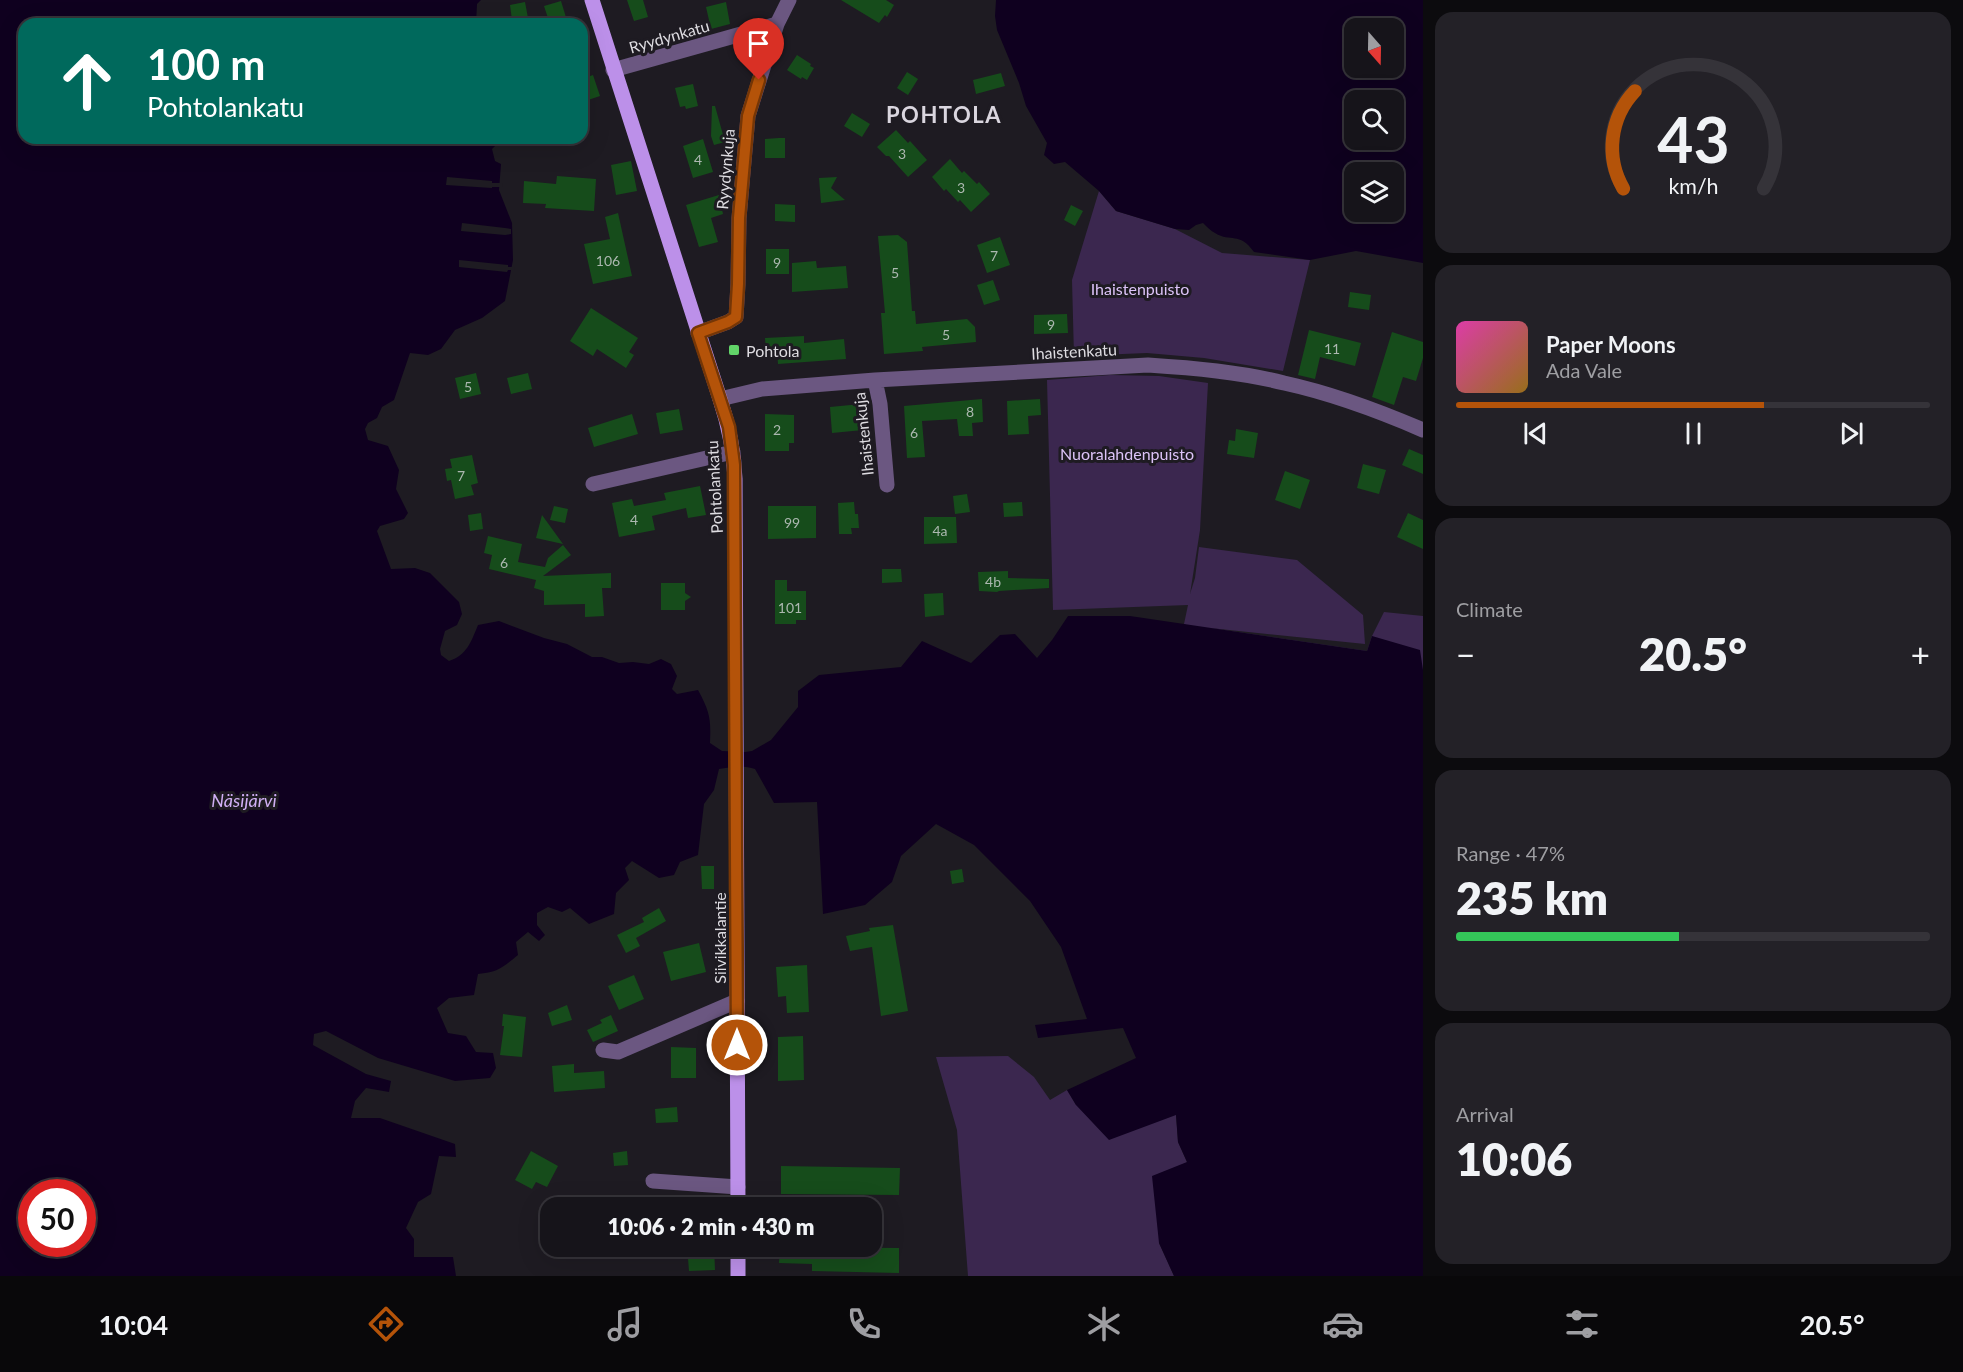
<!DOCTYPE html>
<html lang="en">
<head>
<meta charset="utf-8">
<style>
  body { margin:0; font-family:Lato,sans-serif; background:#232127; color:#f1f3f6; height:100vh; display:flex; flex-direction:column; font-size:22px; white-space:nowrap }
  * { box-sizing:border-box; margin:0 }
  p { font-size:20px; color:#9e9ea2 }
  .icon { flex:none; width:33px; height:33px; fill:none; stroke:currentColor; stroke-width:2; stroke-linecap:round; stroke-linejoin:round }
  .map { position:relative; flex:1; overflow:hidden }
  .details { display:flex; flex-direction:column; gap:12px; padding:12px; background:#0c0b0e; width:540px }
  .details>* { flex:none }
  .guide { position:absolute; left:18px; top:18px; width:570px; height:126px; border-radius:18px; box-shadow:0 6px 24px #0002,0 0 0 2px #353339; background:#00695c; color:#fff; overflow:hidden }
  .needle { width:39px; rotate:160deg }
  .fabs { position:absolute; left:1344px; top:18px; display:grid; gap:12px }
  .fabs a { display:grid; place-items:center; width:60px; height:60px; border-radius:12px; background:#16141a; box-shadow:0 6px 24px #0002,0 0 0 2px #353339; font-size:30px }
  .speed { position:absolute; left:18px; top:1179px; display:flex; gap:12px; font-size:30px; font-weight:700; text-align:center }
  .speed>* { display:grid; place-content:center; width:78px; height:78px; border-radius:50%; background:#16141a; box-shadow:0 6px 24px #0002,0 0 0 2px #353339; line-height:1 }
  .speed .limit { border:9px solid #d22; background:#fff; color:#111 }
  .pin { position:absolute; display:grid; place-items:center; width:51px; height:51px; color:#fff; margin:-62px -26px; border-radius:50% 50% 50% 0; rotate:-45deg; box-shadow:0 0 6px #0007 }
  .pin .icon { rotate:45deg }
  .me { position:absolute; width:66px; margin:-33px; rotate:0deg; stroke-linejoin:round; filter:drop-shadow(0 0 4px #0008) }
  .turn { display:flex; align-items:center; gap:21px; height:126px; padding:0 30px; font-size:27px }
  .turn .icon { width:78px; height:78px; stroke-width:2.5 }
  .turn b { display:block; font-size:42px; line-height:51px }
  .big { font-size:45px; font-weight:800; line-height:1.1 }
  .details .card { flex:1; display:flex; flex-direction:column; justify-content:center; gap:9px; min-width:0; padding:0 21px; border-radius:18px; background:#232127 }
  .details .dial { align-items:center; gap:0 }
  .dial svg { height:156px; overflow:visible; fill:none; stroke:#353339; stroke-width:7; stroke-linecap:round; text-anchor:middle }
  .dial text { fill:#f1f3f6; stroke:none }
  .song { display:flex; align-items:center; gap:18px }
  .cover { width:72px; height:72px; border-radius:9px; background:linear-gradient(135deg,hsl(320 70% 55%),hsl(40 70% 35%)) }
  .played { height:6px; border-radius:3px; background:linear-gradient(90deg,#b45309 65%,#353339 65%) }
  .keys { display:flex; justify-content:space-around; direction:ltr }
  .heat { display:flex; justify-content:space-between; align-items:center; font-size:33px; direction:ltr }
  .charge { height:9px; border-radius:4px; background:linear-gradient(90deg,#34c759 47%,#353339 0) }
  .trip { position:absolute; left:540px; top:1197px; width:342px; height:60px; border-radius:18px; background:#16141a; box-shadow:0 6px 24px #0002,0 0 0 2px #353339; font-weight:800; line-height:60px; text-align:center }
  .menu { display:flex; height:96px; justify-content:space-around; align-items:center; background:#09080a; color:#9e9ea2 }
  .menu .icon { width:42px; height:42px }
  .menu .current { color:#b45309 }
  .menu b { font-size:27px; color:#f1f3f6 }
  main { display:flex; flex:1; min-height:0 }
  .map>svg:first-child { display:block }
  .green { fill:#3b274f }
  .water { fill:#0f001f; fill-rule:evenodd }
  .pier { fill:#1e1b22 }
  .building { fill:#164c1b }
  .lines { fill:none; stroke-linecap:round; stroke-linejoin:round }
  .minor { stroke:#6b5781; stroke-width:15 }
  .major { stroke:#bc90e9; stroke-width:15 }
  .route-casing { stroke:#753606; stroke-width:15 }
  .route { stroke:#b45309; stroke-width:10 }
  .poi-dot { fill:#62d469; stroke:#1e1b22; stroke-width:2 }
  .labels { text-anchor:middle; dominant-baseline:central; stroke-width:6; stroke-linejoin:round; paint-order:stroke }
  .number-label { font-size:14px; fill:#acb8b0 }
  .street-label { font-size:16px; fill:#dedce1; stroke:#1e1b22 }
  .park-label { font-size:16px; fill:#dcc3f8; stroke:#1e1b22 }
  .poi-label { font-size:16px; fill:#dedce1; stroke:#1e1b22; text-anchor:start }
  .water-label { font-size:18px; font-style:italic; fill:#d0aff4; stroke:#1e1b22 }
  .district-label { font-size:22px; font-weight:bold; letter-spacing:1.5px; fill:#dad6df; stroke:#1e1b22 }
</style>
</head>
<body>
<main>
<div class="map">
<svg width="1423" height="1276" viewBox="0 0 1423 1276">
  <rect width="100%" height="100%" fill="#1e1b22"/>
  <!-- green -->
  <path class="green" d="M1099 191 1116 211 1175 229 1222 253 1310 260 1283 371 1204 358 1147 353 1074 356 1072 280Z
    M1110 375 1159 376 1208 383 1200 530 1190 594 1195 578 1199 547 1297 560 1363 615 1365 644 1210 628 1367 651 1372 636 1384 612 1423 616V740L1184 624 1188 605 1053 610 1047 380Z
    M1008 1056 1034 1077 1050 1100 1067 1090 1076 1105 1176 1115 1178 1142 1187 1162 1159 1243 1174 1276H968L957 1130 936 1057Z"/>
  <!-- water -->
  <path class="water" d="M0 0H481L477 4 476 24H24V138H499L498 143 492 149 495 161 501 164 499 190 512 223 513 260 505 301 482 318 455 330 441 349 428 355 410 353 394 400 382 407 377 418 368 423 365 429 368 440 388 446 399 470 396 489 408 513 404 519 380 526 377 531 391 569 415 568 430 573 459 602 462 614 457 625 445 631 440 649 441 655 449 661C467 655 471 642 478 625L499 621 544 638 567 644 592 657H602L619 663 633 662 649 664 661 659 671 664 677 676 672 689 677 694 698 690C710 712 711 719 710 743L722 751 745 752 752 751 771 740 798 707V691L819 675 901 667 922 641 971 663 1000 635 1015 634 1037 658 1052 640 1068 616H1130L1367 651 1372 636 1420 650 1423 670V1276H1174L1159 1243 1152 1176 1187 1162 1178 1142 1176 1115 1109 1140 1076 1105 1067 1090 1136 1058 1123 1028 1038 1038 1035 1025 1087 1019 1061 947 1030 901 974 845 936 824 901 856 892 882 865 905 823 914 817 802 774 803 755 769C744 765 730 767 719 769L714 790 704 804 698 855 680 862 674 875 659 878 632 861 625 868 629 880 616 893 614 914 589 924 570 908 562 912 548 907 537 913V925L545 935 539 941 528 932 516 942 518 955C502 968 498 972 478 974L474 995 449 998 437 1008 448 1033 466 1036 476 1052 493 1053 496 1068 490 1078 455 1081 378 1058 326 1031 314 1034 313 1045 366 1074 391 1081 389 1092 366 1088 355 1101 351 1118H380L455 1144 456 1157 439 1156 431 1194 418 1202 406 1228 414 1239V1257H453L456 1276H0ZM32 1192H82V1244H32Z
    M996 0H1423V263L1356 251 1310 260 1254 252C1239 231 1231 243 1215 233 1211 231 1207 227 1203 223L1196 225 1189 230 1175 229 1116 211 1099 191 1065 162 1054 164 1044 155 1047 143 1026 106 1019 83 997 30 995 16ZM1354 28H1394V68H1354ZM1354 100H1394V140H1354ZM1354 172H1394V212H1354Z"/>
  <!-- pier -->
  <path class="pier" d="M447 177 492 181V183H503L502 187H492V188L446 185Z
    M462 223 505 228 511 229V234L505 235 461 231Z
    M459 260 508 265V267H515L514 270H508L507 272 459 267Z"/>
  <!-- building -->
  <path class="building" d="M627 0H643L648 17 634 21Z
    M841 0H886L894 5 887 17 885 15 879 23Z
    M561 1 568 24H550L544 6Z
    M525 2 528 18 512 20 510 5Z
    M726 2 730 24 711 29 706 7Z
    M797 55 811 64 810 66 814 68 807 80 802 77 801 79 787 70Z
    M907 72 918 79 908 95 897 88Z
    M1001 73 1005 86 976 94 973 80Z
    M593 75 600 96 582 102V79Z
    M693 84 698 106 686 109 685 106 680 107 675 88Z
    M712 106H715L725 142 714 145 711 136Z
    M852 113 870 124 862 137 844 126Z
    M896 130 908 143 910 141 927 160 908 177 889 156H886L877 147Z
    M779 138H785V158H765V139Z
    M703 139 713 172 693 178 683 146Z
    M950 159 962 173 964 171 977 184 979 182 990 194 971 212 960 200 958 202 946 189 944 191 932 177Z
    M631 161 637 191 616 195 611 165Z
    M557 176 596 179 594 211 545 208 546 204 523 203 524 181 556 184Z
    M837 177 831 188 845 200 821 203 819 178Z
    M719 195 723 214 711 218 718 242 699 247 686 205Z
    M775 204 795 205V222L775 221Z
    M1071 205 1083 211 1075 226 1064 220Z
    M618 213 632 276 593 284 584 244 610 239 605 217Z
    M898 235 907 242 912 311H915L916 324 967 319 975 327 976 342 922 347 923 351 884 354 881 313H885L878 236Z
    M1000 237 1010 265 987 273 977 245Z
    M766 249H789V274H766Z
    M816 261 817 268 846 266 848 288 792 292V263Z
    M993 280 1000 300 984 305 977 285Z
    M1350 292 1371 295 1369 310 1348 307Z
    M591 308 638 338 629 352 634 355 626 368 597 349 593 356 570 341Z
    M1067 314 1068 333 1034 334V315Z
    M1309 330 1361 343 1355 366 1320 357 1315 379 1298 375Z
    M1392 332 1423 342V358L1416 381 1403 377 1394 405 1372 397Z
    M804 336V343L844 339 846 359 778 364 777 350 766 351 765 338Z
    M476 373 481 394 460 399 455 378Z
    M528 373 532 389 511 394 507 378Z
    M982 399 983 422 972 423 973 436H959L957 419 922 421 925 457 907 458 904 406Z
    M1040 399 1041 415 1028 416 1029 434 1008 435 1007 401Z
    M861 404 863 430 832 433 830 407Z
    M679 409 683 430 660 434 656 413Z
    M632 414 638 434 594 447 588 428Z
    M765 414 794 415V443H789V451H765Z
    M1236 429 1258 433 1254 458 1227 454 1229 440 1235 441Z
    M1409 449 1423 455V474L1402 465Z
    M472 455 478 483 471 485 474 495 455 499 451 480 447 481 445 469 452 468 450 459Z
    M1363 464 1386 470 1379 494 1357 488Z
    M1285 471 1310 480 1300 509 1275 500Z
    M700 486 706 515 688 518 686 508 652 516 655 530 619 537 612 503 632 499 634 506 666 500 664 493Z
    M967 494 970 512 955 514 953 496Z
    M854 502 855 514H858L859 528H851L852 534H839L838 503Z
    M1022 502 1023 516 1004 517 1003 503Z
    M554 506 568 509 565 523 550 520Z
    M768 506H816V538L768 539Z
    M481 513 483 529 470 531 468 515Z
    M1408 513 1423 520V549L1397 537Z
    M542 515 563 544 536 538Z
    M924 517H956L957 543 924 544Z
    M488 536 522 544 518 562 545 567 548 558 563 545 571 555 543 576 611 573V588H602L604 616 585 617V604L544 605V591L534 588 536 580 489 569 492 555 484 553Z
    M882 569H901L902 582 882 583Z
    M1008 571V578L1049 579V588L999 591 997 592 979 591 978 572Z
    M775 580H787V591H806V620H796V624H775Z
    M661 583H685V593L691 597 685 601V610H661Z
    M943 593 944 615 925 617 924 594Z
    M701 866H714V889H702Z
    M962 869 964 882 952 884 950 871Z
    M659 908 666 921 636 938 640 946 626 953 617 935 644 922 642 918Z
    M893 925 908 1011 881 1016 872 947 850 951 846 936 870 931 869 928Z
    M699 943 706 972 671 981 663 952Z
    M807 965 809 1012 787 1013 786 996 778 997 776 967Z
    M634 975 644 999 619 1010 608 986Z
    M567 1005 572 1020 552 1026 548 1013Z
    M503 1014 526 1017 522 1057 500 1055 504 1026H502Z
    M611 1015 618 1031 593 1042 587 1030 602 1023 600 1020Z
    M803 1036 804 1080 778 1081V1037Z
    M671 1047 696 1048V1078H671Z
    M574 1064V1073L604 1071 605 1088 554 1092 552 1066Z
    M677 1107 678 1122 656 1123 655 1109Z
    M531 1151 558 1166 547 1187 536 1182 532 1189 515 1180Z
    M627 1151 628 1165 614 1166 613 1153Z
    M781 1166 900 1168 899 1195 781 1194Z
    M687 1246H714L715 1270 689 1271Z
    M780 1247 899 1248V1273L812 1271V1264L779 1263Z"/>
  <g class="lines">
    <!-- minor -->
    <path class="minor" d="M613 70 777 24 789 0
      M698 333 728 322 736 317 738 284 739 218 748 116 777 24
      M875 380 880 404 887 485
      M720 399 762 389 875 380 1148 365C1194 368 1240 372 1284 383 1330 393 1379 411 1423 430
      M593 484 733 452
      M603 1050 618 1052 737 1001
      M653 1181 738 1187"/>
    <!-- major -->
    <path class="major" d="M592 0 720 399C729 426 734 451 735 479L738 1208
      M738 1246V1276"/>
  </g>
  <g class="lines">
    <!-- route casing -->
    <g class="route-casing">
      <path id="route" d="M737 1045 734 465 729 427 698 333 728 322 736 317 738 284 739 218 748 116 759 80"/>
    </g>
    <!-- route -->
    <use href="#route" class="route"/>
  </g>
  <!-- markers -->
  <rect class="poi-dot" x="728" y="344" width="12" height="12" rx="3"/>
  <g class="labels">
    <!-- number labels -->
    <g class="number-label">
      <text x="902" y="153">3</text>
      <text x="698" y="159">4</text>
      <text x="961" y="187">3</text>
      <text x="994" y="255">7</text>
      <text x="608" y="260">106</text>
      <text x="777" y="262">9</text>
      <text x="895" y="272">5</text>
      <text x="1051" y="324">9</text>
      <text x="946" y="334">5</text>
      <text x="1332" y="348">11</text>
      <text x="468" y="386">5</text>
      <text x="970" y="411">8</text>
      <text x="777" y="429">2</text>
      <text x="914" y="432">6</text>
      <text x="461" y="475">7</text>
      <text x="634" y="519">4</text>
      <text x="792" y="522">99</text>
      <text x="940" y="530">4a</text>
      <text x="504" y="562">6</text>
      <text x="993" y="581">4b</text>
      <text x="790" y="607">101</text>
    </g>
    <!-- street labels -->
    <g class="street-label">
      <text transform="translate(669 36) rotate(-16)">Ryydynkatu</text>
      <text transform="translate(725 169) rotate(-85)">Ryydynkuja</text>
      <text transform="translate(1074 351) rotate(-3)">Ihaistenkatu</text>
      <text transform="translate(863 434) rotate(-96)">Ihaistenkuja</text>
      <text transform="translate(714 487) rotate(-93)">Pohtolankatu</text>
      <text transform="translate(719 938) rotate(-90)">Siivikkalantie</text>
    </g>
    <!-- park labels -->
    <g class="park-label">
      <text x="1140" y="288">Ihaistenpuisto</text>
      <text x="1127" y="453">Nuoralahdenpuisto</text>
    </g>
    <!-- poi labels -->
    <g class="poi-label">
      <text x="746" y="350">Pohtola</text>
    </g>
    <!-- water labels -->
    <g class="water-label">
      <text x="244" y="800">Näsijärvi</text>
    </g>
    <!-- district labels -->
    <g class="district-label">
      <text x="944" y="114">POHTOLA</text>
    </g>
  </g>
</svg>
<div class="fabs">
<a><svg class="needle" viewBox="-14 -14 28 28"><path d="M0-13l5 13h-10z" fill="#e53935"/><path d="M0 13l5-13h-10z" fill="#9e9ea2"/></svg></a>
<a><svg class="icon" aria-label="search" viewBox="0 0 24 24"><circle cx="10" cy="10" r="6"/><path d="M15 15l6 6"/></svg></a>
<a><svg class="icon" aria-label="layers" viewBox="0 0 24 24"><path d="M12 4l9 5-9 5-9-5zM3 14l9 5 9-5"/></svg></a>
</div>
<div class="speed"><div class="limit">50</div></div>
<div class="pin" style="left:759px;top:80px;background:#d93025"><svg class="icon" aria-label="arrive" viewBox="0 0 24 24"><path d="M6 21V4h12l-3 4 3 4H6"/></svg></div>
<svg class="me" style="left:737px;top:1045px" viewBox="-20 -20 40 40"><circle r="17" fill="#b45309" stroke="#fff" stroke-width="3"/><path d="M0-11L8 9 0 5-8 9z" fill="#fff"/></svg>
<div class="trip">10:06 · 2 min · 430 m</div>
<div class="guide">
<div class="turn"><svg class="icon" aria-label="ahead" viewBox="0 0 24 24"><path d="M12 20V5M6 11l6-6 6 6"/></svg><div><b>100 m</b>Pohtolankatu</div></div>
</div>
</div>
<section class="details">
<div class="card dial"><svg viewBox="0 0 100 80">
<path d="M14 69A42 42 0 1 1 86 69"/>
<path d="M14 69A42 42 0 0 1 20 19" stroke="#b45309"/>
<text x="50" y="56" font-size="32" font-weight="700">43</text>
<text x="50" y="72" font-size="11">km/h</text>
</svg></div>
<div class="card">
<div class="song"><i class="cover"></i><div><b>Paper Moons</b><p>Ada Vale</p></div></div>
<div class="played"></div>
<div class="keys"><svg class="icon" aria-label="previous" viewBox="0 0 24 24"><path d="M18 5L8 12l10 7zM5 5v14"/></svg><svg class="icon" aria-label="pause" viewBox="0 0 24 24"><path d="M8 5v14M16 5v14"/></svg><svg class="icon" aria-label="next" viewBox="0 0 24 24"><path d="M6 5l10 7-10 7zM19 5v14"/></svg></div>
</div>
<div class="card"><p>Climate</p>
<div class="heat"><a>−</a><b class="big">20.5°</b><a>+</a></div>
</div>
<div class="card"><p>Range · 47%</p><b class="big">235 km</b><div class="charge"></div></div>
<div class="card"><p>Arrival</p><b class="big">10:06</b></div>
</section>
</main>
<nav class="menu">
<b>10:04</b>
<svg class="icon current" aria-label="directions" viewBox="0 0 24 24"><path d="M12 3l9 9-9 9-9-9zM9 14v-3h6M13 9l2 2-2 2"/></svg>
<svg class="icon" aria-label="music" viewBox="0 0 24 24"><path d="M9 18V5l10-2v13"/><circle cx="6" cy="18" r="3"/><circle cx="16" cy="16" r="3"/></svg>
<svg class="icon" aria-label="phone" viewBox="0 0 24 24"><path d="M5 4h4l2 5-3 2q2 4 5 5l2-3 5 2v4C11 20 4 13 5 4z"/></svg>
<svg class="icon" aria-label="climate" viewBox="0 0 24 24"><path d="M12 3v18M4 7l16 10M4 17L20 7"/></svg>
<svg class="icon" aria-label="car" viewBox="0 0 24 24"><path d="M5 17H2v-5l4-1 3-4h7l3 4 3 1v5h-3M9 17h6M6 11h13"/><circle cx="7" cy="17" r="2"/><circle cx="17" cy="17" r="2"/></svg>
<svg class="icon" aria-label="filters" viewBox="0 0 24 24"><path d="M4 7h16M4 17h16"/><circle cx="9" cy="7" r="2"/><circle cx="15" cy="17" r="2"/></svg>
<b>20.5°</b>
</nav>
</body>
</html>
